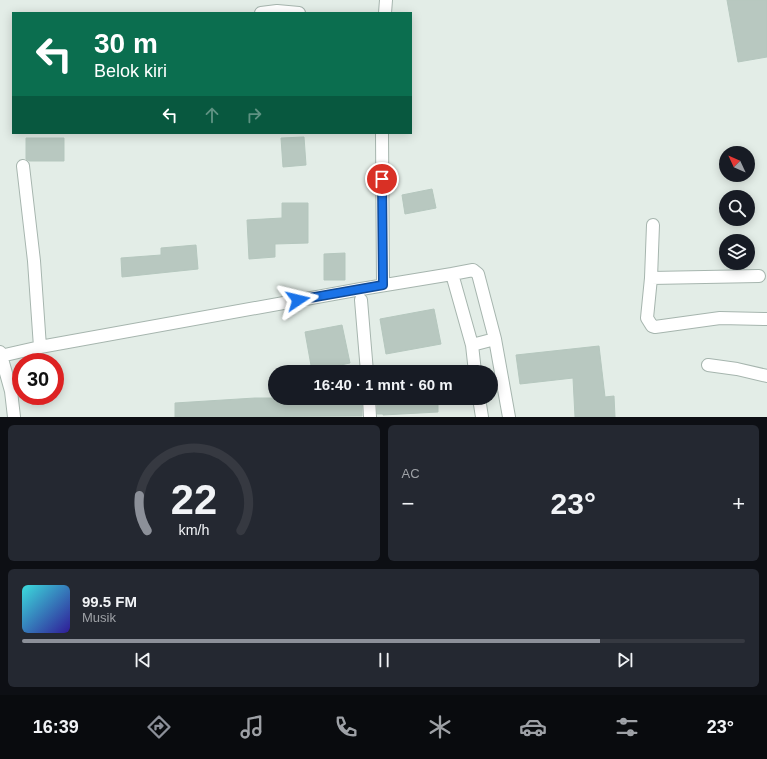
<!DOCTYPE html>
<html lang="id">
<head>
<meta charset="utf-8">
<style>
  body { margin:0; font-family:Helvetica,sans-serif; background:#242831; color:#f1f3f6; height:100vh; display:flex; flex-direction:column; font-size:15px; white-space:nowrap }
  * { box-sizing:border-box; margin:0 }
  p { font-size:13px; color:#9ea1a6 }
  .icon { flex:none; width:22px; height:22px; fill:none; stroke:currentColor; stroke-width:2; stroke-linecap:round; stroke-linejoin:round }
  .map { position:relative; height:417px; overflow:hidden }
  .details { display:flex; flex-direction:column; gap:8px; padding:8px; background:#0d0f14; flex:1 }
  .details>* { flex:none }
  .hud { position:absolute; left:12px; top:12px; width:400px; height:122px; border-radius:0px; box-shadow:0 2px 10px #0003; background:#0b6e4f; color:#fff; overflow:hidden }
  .needle { width:26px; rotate:314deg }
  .tools { position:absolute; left:719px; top:146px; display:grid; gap:8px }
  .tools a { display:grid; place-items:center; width:36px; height:36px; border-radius:50%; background:#171b24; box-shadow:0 2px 10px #0003; font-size:20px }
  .speed { position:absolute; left:12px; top:353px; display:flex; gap:8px; font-size:20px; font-weight:700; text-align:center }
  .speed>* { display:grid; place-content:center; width:52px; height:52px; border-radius:50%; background:#171b24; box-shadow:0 2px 10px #0003; line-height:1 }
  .speed .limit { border:6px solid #d22; background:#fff; color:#111 }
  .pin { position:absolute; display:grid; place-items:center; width:34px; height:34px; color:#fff; margin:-17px; border:2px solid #fff; border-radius:50%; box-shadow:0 1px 4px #0007 }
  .me { position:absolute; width:44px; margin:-22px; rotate:80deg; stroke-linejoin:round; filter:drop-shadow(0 0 3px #0008) }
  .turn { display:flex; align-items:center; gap:14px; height:84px; padding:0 16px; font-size:18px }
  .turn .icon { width:52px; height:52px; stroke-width:2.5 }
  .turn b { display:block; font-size:28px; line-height:34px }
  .lanes { display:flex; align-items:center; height:38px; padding:0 16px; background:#0003; justify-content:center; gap:20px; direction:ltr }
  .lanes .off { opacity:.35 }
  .big { font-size:30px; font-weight:600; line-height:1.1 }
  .details .widget { flex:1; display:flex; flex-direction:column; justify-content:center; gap:6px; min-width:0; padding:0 14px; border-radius:6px; background:#242831 }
  .details .dial { align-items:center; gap:0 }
  .dial svg { height:104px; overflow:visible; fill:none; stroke:#363941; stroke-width:7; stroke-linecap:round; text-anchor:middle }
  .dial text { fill:#f1f3f6; stroke:none }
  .song { display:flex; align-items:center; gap:12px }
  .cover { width:48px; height:48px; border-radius:6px; background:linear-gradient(135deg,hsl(180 70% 55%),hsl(250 70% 35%)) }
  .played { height:4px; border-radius:2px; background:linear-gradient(90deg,#8c9099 80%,#363941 80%) }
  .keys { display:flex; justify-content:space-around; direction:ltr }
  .heat { display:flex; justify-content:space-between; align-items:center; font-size:22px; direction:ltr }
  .details .tiles { flex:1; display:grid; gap:8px; grid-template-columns:1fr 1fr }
  .widget:last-child { grid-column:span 2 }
  .trip { position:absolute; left:268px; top:365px; width:230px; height:40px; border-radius:20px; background:#171b24; box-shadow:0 2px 10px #0003; font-weight:600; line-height:40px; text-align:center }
  .dock { display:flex; height:64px; justify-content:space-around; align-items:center; background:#090b0e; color:#9ea1a6 }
  .dock .icon { width:28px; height:28px }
  .dock .active { color:#8c9099 }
  .dock b { font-size:18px; color:#f1f3f6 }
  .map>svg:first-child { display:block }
  .building { fill:#b8c8c0; stroke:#b5c7be }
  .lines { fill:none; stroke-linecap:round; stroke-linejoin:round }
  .street-casing { stroke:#a6b5ae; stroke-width:14 }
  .street { stroke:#fff; stroke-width:12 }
  .route-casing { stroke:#114b97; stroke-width:10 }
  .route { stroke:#1a73e8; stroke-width:7 }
</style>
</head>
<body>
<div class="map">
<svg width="767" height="417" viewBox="0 0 767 417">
  <rect width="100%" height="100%" fill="#e3ede7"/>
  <!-- building -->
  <path class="building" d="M727 0H767V57L738 62Z
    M304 137 306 165 283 167 281 138Z
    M26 138H64V161H29L26 159Z
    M432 189 436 208 405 214 402 195Z
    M282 203H308V243L275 244V257L249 259 247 220 282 218Z
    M196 245 198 269 122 277 121 258 161 255V248Z
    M345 253V280H324V254Z
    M434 309 441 344 386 354 380 319Z
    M342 325 350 363 312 371 305 332Z
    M599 346 605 397 614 396 615 417H575L573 378 520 384 516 355Z
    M255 398H362V416L175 417V403Z
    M377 398H438V412L383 415V414H377Z"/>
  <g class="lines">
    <!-- street casing -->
    <g class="street-casing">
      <path id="street" d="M261 13 277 11 299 13
        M385 13 386 0
        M382 133 383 285
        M23 166 34 261 40 347
        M653 225 651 278 647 318 652 326 655 327 720 318 767 319
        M452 274 473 270 478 274 495 339 509 417
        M651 278 759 276
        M361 300 367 372
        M472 345 495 339
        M0 352 11 391 14 417
        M1 356 40 347 361 289 452 274 472 345 475 372
        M708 365 737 369 767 376
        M369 398 370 417
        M479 398 482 417"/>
    </g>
    <!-- street -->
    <use href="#street" class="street"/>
  </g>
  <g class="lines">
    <!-- route casing -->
    <g class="route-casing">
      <path id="route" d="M298 300 383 285 382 179"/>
    </g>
    <!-- route -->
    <use href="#route" class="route"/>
  </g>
</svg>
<div class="tools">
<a><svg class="needle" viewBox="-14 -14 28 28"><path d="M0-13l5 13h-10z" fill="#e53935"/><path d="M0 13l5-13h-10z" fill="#9ea1a6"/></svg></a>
<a><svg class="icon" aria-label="search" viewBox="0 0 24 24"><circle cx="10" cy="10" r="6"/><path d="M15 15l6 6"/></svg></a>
<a><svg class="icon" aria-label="layers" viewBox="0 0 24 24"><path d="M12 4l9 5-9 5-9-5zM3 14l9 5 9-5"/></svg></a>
</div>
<div class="speed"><div class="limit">30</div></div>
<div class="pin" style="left:382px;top:179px;background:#d93025"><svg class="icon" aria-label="arrive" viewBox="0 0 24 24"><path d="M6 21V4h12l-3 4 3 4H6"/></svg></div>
<svg class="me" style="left:298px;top:300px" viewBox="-20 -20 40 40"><path d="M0-17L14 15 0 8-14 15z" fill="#1a73e8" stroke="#fff" stroke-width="4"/></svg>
<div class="trip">16:40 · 1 mnt · 60 m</div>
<div class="hud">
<div class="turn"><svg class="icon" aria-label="left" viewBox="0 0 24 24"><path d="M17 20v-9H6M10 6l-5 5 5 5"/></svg><div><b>30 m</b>Belok kiri</div></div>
<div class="lanes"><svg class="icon" aria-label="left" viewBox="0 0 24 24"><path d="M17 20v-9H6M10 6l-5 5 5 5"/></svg><svg class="icon off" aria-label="ahead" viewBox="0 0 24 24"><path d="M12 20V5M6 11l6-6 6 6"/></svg><svg class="icon off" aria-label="right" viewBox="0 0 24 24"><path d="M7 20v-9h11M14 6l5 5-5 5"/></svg></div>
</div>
</div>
<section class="details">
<div class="tiles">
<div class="widget dial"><svg viewBox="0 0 100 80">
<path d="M14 69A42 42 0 1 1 86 69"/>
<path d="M14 69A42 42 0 0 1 8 42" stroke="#8c9099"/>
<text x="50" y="56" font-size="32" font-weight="700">22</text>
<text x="50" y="72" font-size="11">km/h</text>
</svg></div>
<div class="widget"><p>AC</p>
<div class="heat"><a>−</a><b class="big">23°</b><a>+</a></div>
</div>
<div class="widget">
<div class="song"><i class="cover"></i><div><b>99.5 FM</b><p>Musik</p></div></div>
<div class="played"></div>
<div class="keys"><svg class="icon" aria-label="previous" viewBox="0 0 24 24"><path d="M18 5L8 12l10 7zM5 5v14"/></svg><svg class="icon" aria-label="pause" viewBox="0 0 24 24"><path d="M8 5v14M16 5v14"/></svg><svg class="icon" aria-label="next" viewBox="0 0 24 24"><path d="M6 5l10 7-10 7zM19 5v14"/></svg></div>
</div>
</div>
</section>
<nav class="dock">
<b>16:39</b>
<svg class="icon active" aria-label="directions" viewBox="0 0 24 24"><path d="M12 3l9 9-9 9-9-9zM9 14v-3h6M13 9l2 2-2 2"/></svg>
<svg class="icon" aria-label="music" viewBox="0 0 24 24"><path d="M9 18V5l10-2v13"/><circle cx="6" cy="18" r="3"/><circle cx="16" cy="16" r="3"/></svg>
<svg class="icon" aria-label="phone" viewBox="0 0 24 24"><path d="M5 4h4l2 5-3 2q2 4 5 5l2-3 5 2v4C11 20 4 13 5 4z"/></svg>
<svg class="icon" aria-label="climate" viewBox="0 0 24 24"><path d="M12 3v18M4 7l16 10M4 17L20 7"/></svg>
<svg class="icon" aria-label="car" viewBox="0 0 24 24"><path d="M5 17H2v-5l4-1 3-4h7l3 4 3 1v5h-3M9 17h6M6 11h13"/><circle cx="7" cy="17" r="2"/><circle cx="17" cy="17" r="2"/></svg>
<svg class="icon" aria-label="filters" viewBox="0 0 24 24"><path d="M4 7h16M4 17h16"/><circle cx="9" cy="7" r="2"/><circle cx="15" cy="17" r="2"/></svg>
<b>23°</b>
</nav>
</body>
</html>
